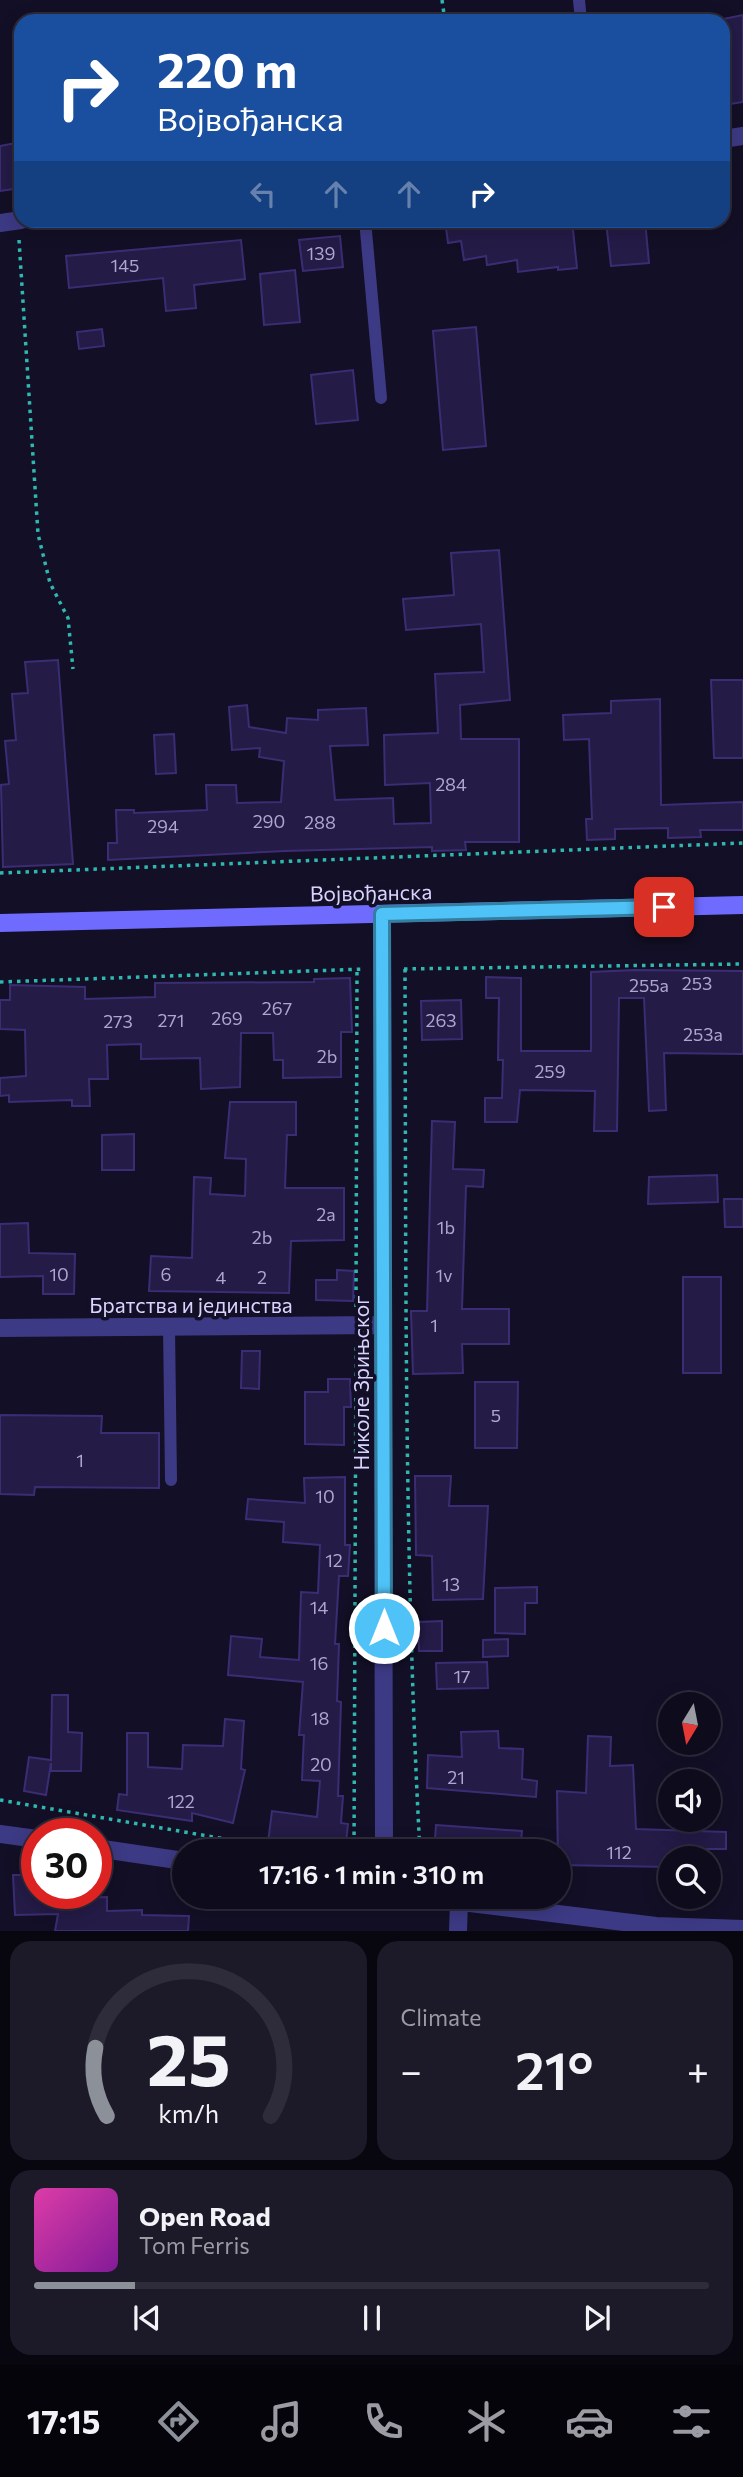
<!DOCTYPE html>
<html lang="en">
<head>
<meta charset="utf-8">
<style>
  body { margin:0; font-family:Commissioner,sans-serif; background:#1c1929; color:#f1f3f6; height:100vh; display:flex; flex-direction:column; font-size:26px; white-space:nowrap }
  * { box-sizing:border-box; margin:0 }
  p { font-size:23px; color:#9b9ba3 }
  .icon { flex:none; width:38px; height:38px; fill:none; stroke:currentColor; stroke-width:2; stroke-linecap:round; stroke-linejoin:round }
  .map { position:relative; height:1931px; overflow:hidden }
  .details { display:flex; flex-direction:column; gap:10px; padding:10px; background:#08060f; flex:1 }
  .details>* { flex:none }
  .banner { position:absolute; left:14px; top:14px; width:716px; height:214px; border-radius:21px; box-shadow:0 4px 18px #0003,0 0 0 2px #2e2b3b; background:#1a4fa0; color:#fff; overflow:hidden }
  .needle { width:46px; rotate:190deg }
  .tools { position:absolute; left:658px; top:1692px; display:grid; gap:14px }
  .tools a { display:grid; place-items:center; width:63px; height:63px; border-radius:50%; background:#0e0b1c; box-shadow:0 4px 18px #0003,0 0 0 2px #2e2b3b; font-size:35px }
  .speed { position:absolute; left:21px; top:1818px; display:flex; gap:14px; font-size:35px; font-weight:700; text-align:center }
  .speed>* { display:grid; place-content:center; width:91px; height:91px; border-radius:50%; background:#0e0b1c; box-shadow:0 4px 18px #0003,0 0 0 2px #2e2b3b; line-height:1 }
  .speed .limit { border:10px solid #d22; background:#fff; color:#111 }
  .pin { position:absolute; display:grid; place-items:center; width:60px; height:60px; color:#fff; margin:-30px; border-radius:14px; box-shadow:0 4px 10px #0006 }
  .me { position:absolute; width:77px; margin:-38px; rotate:0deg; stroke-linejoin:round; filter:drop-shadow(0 0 5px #0008) }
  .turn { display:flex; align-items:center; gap:24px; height:147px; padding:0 28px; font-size:32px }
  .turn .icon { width:91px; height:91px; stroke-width:2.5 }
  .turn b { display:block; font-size:49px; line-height:60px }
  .lanes { display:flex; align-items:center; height:66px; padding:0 28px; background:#0003; justify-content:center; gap:35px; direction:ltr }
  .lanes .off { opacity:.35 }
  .big { font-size:52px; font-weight:600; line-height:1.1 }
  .details .widget { flex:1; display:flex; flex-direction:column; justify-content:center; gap:10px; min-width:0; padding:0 24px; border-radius:21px; background:#1c1929 }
  .details .dial { align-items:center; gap:0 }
  .dial svg { height:182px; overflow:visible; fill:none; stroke:#2e2b3b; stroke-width:7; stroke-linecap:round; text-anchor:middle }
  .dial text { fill:#f1f3f6; stroke:none }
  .song { display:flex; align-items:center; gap:21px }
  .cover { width:84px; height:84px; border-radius:10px; background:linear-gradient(135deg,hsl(320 70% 55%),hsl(290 70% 35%)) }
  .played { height:7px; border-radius:4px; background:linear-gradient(90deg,#8c9099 15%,#2e2b3b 15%) }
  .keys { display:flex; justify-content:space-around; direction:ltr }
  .heat { display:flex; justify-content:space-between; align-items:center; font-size:38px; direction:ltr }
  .details .tiles { flex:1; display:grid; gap:10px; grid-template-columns:1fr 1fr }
  .widget:last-child { grid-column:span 2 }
  .trip { position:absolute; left:172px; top:1839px; width:399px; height:70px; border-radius:35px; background:#0e0b1c; box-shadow:0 4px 18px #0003,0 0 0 2px #2e2b3b; font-weight:600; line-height:70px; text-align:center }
  .tabs { display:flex; height:112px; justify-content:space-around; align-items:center; background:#06040b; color:#9b9ba3 }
  .tabs .icon { width:49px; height:49px }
  .tabs .selected { color:#8c9099 }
  .tabs b { font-size:32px; color:#f1f3f6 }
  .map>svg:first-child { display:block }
  .building { fill:#241b47; stroke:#3b2d73; stroke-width:2 }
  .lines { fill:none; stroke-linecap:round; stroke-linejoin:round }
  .path { stroke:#2fb8b0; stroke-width:3.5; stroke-dasharray:3.5 5; stroke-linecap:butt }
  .service { stroke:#3d3a85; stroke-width:12 }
  .minor { stroke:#3d3a85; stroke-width:18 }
  .secondary { stroke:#6f6bff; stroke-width:18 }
  .route-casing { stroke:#337fa1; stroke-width:18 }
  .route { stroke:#4fc3f7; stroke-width:12 }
  .labels { text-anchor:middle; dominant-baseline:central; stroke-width:7; stroke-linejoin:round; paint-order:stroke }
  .number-label { font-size:18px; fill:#aca6d1 }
  .street-label { font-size:21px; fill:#d9d4ff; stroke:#130f26 }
</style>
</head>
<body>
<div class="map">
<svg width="743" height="1931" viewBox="0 0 743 1931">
  <rect width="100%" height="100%" fill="#130f26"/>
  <!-- building -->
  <path class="building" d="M743 15V102L723 105V19Z
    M21 142V188L0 191V146Z
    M445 220H572L577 268 558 270V267L518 272 517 260 487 265 486 256 464 260 461 241 448 243Z
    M645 220 649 263 611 266 606 222Z
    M340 236 343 267 303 271 299 240Z
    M241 240 245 279 194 285 196 308 166 311 163 278 69 288 66 256Z
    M295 270 300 322 264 325 260 274Z
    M476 327 486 446 443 450 433 331Z
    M102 329 104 346 79 349 77 332Z
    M353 370 358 420 316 424 311 375Z
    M499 550 510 700 460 705 461 739H519V842H465L466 850 432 851V847L285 851 108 860V843H117L116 810H134V813L207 810 206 785H236L237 803 281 802 284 761 259 757 260 748 232 750 229 707 247 705 249 727 286 733 287 718 318 720V710L366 708 368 745 330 746 335 800 393 798 394 824 431 823 430 783 385 785 384 735 438 733 435 674 484 672 481 624 406 630 403 599 454 595 451 553Z
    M58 660 73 864 3 867 1 785 9 784 5 741 16 740 12 694 28 693 25 662Z
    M711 680H743V758H714Z
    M660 699 661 805 743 802V830H700L701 837 668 838V828L615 829V839L587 840 586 819H592L589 739 564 740 563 715 611 713V701Z
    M174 734 176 773 156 774 154 735Z
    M635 970 743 971V1054L664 1053 666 1110 649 1111 644 998H619L617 1131H594L595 1091 520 1090 517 1122H485V1098H502L503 1060H498L499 998H486V977L521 978V1051H591V972Z
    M350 978 352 1032H341V1077L283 1078V1060H274L273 1033H241L240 1087 201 1089 200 1058 141 1059V1044L107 1045 108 1079H89L90 1106H72V1100L9 1102V1095L0 1096V1078L26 1076 25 1030 0 1029V1000H10V985L85 987V999L155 997V983L314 982V979Z
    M461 1000 462 1039 422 1040 421 1001Z
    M230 1102H296V1135H287L285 1188H344V1240L291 1241 289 1293 149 1291 151 1256 192 1258 194 1177 211 1178 210 1194 245 1196 246 1159 225 1158Z
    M432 1121 455 1122 453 1169 484 1170 483 1187 466 1186 462 1309H509V1344H462L463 1373 413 1374 411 1311H427Z
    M134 1134V1170H102V1135Z
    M717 1175 718 1202 648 1204 649 1177Z
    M724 1199H743V1227H725Z
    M28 1223 29 1253 75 1254 74 1294H43V1276L0 1277V1224Z
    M337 1270 354 1271 353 1301 316 1300V1280H337Z
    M683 1277H721V1373H683Z
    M242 1351H260L259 1389 241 1388Z
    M328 1379H350L351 1407H344V1445L305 1444V1392H328Z
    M475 1382H518L517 1448H475Z
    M0 1415 102 1416 101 1433H159V1488L35 1487 34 1495 0 1494Z
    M415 1476H451L449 1506H488L483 1599 433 1600 432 1556 416 1555Z
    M345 1477V1545H350L348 1576H339L335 1644H339L337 1701 341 1702 338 1796H343L341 1823 348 1824 345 1852H322L268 1842 272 1811 317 1817 320 1781 302 1780 304 1735H299L303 1682 228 1675 231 1636 262 1639 260 1657 299 1660 301 1592 318 1593 320 1545 283 1542 284 1522 246 1519 248 1499 305 1503 304 1478Z
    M537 1587V1603H525V1634L495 1633V1588Z
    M442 1621V1651H419L418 1622Z
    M508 1639V1656L483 1657V1640Z
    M487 1662 488 1688 437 1689 436 1663Z
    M52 1695H68V1732L82 1733 81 1771H51V1763L46 1795 24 1791 29 1757 51 1760Z
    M225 1719 244 1721 241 1769 245 1770 233 1823 192 1813V1821L117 1810 119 1794 127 1795V1733H148V1767L182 1769 183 1745 223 1746Z
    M498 1731 499 1748 523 1749 522 1779 537 1781 536 1797 427 1788 428 1755 462 1757 461 1732Z
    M588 1736 611 1737 610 1766 633 1765 636 1829 726 1832V1849H687V1858H670V1867L558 1865 557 1791 586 1793Z
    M436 1825 522 1831 520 1852H434Z
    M13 1875H37V1894H67L66 1898 107 1897V1911L142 1910V1915L189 1916 188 1931H55L58 1914 15 1915Z"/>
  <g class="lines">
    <!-- path -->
    <path class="path" d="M442 0 445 21
      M19 240 38 534 50 583 68 618 73 669
      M0 873 743 843
      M404 969 743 964
      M405 969C406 1263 404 1557 420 1852
      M0 982 365 969
      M356 1307 357 969
      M0 1800 300 1852
      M354 1852 356 1343"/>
    <!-- service -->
    <path class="service" d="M579 0 581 21
      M365 220 381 398
      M169 1327 171 1480"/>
    <!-- minor -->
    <path class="minor" d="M723 139 743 136
      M0 223 21 220
      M382 914 384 1852
      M0 1328 383 1325
      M0 1834 37 1839
      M96 1848 184 1861
      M421 1897 656 1926 743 1929
      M458 1931 459 1902"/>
    <!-- secondary -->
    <path class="secondary" d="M0 923 743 905"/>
  </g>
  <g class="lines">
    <!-- route casing -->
    <g class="route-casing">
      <path id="route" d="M384 1628 382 914 664 907"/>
    </g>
    <!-- route -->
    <use href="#route" class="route"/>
  </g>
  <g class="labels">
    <!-- number labels -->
    <g class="number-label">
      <text x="321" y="253">139</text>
      <text x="125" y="265">145</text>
      <text x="451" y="784">284</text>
      <text x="269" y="821">290</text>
      <text x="320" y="822">288</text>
      <text x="163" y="826">294</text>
      <text x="697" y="983">253</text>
      <text x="649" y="985">255a</text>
      <text x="277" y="1008">267</text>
      <text x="227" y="1018">269</text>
      <text x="171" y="1020">271</text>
      <text x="441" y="1020">263</text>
      <text x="118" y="1021">273</text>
      <text x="703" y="1034">253a</text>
      <text x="327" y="1056">2b</text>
      <text x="550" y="1071">259</text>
      <text x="326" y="1214">2a</text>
      <text x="446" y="1227">1b</text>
      <text x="262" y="1237">2b</text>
      <text x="59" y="1274">10</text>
      <text x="166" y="1274">6</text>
      <text x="444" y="1275">1v</text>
      <text x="221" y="1277">4</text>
      <text x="262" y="1277">2</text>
      <text x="434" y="1325">1</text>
      <text x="496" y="1415">5</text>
      <text x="80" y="1460">1</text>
      <text x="325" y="1496">10</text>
      <text x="334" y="1560">12</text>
      <text x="451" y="1584">13</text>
      <text x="319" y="1607">14</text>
      <text x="319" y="1663">16</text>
      <text x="462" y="1676">17</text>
      <text x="320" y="1718">18</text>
      <text x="321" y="1764">20</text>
      <text x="456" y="1777">21</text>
      <text x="181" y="1801">122</text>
      <text x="619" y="1852">112</text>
    </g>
    <!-- street labels -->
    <g class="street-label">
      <text transform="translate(371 892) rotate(-1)">Војвођанска</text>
      <text x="191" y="1304">Братства и јединства</text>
      <text transform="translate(360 1383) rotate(-90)">Николе Зрињског</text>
    </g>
  </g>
</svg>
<div class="tools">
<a><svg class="needle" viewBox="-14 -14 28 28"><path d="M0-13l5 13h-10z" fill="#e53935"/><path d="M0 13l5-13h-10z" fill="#9b9ba3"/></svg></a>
<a><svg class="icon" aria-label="sound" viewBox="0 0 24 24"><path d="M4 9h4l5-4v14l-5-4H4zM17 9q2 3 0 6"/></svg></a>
<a><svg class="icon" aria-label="search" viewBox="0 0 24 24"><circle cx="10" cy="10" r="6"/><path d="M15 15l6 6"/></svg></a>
</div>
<div class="speed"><div class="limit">30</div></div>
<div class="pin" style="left:664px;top:907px;background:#d93025"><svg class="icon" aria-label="arrive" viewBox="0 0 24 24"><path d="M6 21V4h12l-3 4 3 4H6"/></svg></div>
<svg class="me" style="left:384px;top:1628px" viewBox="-20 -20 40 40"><circle r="17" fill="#4fc3f7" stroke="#fff" stroke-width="3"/><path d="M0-11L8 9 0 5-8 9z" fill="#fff"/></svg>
<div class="trip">17:16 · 1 min · 310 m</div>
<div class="banner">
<div class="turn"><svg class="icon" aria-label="right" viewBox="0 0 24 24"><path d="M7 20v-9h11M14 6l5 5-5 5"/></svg><div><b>220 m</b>Војвођанска</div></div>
<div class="lanes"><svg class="icon off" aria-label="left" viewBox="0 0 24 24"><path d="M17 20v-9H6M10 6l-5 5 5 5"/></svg><svg class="icon off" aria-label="ahead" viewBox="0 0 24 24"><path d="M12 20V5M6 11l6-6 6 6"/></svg><svg class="icon off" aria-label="ahead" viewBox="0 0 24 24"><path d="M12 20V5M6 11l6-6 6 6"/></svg><svg class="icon" aria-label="right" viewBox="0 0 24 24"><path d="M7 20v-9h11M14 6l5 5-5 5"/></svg></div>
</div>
</div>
<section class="details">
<div class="tiles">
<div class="widget dial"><svg viewBox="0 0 100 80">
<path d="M14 69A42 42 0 1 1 86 69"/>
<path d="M14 69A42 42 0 0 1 9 39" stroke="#8c9099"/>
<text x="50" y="56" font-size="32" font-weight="700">25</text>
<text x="50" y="72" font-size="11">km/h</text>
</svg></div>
<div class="widget"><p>Climate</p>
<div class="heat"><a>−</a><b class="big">21°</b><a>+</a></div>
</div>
<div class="widget">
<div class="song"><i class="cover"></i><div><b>Open Road</b><p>Tom Ferris</p></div></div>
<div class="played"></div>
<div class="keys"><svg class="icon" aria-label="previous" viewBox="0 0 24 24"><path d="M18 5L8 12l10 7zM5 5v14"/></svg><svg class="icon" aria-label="pause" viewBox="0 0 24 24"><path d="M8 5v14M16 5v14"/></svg><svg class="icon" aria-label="next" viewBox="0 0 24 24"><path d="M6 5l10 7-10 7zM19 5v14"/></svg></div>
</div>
</div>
</section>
<nav class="tabs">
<b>17:15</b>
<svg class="icon selected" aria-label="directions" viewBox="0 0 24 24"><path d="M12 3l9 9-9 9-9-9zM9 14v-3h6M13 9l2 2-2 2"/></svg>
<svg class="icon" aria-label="music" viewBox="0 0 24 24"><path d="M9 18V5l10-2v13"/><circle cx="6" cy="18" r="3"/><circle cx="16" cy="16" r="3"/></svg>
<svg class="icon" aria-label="phone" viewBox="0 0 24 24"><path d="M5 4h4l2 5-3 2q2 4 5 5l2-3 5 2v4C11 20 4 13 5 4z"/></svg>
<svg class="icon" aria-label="climate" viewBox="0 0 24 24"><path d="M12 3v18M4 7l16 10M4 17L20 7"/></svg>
<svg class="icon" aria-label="car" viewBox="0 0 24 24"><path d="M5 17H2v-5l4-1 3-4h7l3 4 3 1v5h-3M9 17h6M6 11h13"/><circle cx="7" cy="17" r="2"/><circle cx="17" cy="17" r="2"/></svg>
<svg class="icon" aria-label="filters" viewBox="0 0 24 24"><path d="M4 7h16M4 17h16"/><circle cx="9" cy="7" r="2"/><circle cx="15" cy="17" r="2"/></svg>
</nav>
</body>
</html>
